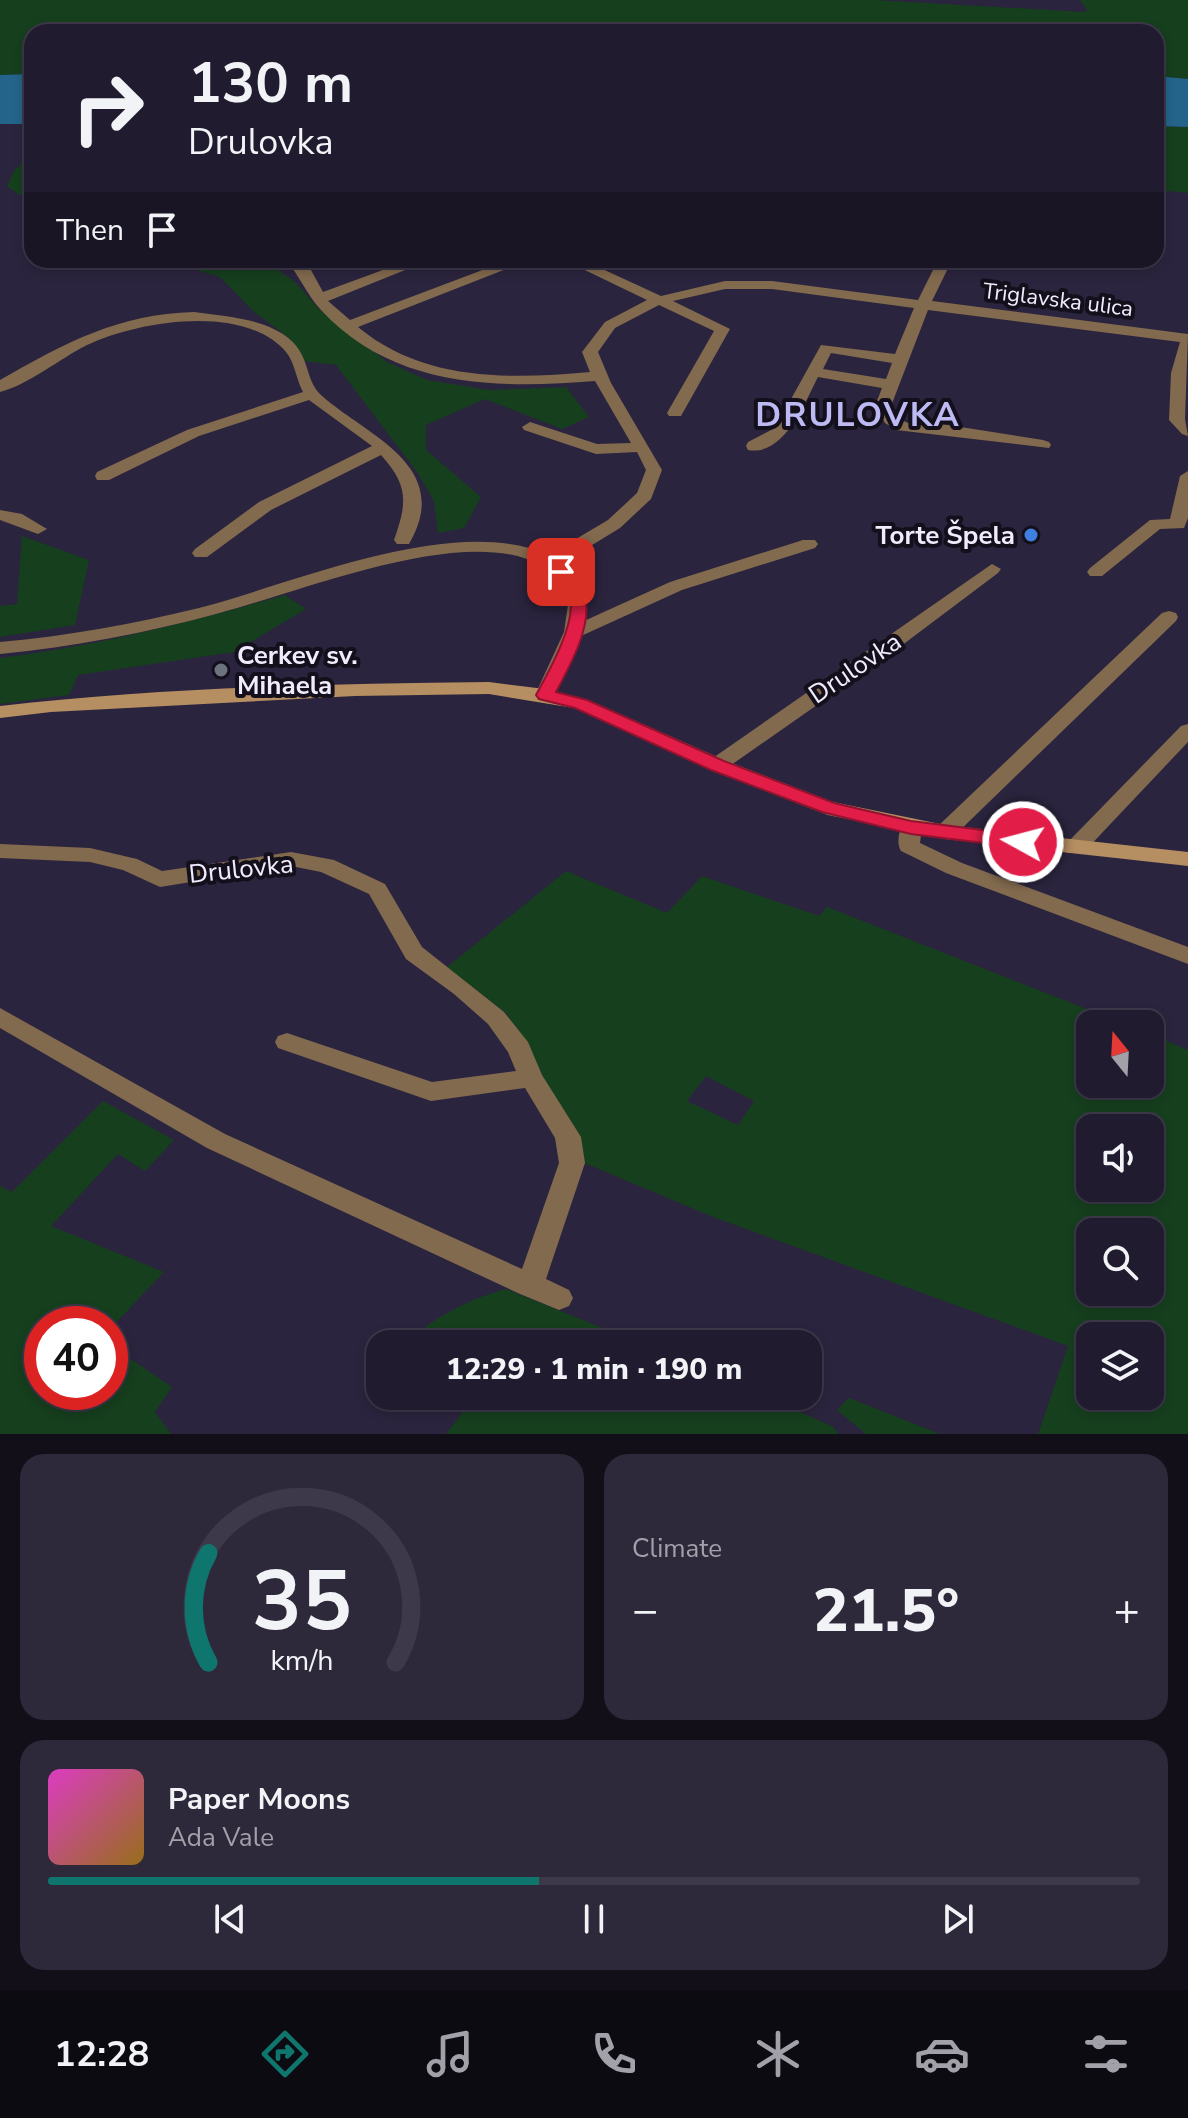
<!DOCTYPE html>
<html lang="en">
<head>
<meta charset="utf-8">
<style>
  body { margin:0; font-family:"Nunito Sans",sans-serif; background:#2d283a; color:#f1f3f6; height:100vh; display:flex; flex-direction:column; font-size:30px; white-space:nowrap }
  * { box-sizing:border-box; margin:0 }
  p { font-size:26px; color:#a2a1aa }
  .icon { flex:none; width:44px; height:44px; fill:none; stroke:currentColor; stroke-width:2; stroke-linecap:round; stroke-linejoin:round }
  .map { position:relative; height:1434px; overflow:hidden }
  .side { display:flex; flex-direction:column; gap:20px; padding:20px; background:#120f19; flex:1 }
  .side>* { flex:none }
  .hud { position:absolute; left:24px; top:24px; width:1140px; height:244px; border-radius:24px; box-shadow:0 4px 12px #0003,0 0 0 2px #3d394a; background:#201b2e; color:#f1f3f6; overflow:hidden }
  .needle { width:52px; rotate:342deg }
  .fabs { position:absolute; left:1076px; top:1010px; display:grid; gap:16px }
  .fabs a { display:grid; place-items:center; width:88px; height:88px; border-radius:16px; background:#201b2e; box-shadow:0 4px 12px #0003,0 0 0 2px #3d394a; font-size:40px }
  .speed { position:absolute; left:24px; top:1306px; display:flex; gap:16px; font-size:40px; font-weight:700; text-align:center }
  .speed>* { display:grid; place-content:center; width:104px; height:104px; border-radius:50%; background:#201b2e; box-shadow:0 4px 12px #0003,0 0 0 2px #3d394a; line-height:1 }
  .speed .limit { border:12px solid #d22; background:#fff; color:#111 }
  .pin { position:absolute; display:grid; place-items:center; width:68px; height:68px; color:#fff; margin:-34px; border-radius:16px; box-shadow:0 4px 12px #0006 }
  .me { position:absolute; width:88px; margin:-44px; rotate:277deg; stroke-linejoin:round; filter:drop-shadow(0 0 6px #0008) }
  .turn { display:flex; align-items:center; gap:28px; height:168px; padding:0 32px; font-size:36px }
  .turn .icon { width:104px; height:104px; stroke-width:2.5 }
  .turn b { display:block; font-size:56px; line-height:68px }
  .then { display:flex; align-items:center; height:76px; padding:0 32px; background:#0003; gap:16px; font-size:30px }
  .big { font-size:60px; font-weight:800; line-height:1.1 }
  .side .tile { flex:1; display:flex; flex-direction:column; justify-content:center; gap:12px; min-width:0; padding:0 28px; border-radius:24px; background:#2d283a }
  .side .dial { align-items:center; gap:0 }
  .dial svg { height:208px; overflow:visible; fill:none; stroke:#3d394a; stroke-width:7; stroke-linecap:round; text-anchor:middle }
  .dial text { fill:#f1f3f6; stroke:none }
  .song { display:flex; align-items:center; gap:24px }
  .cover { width:96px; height:96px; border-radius:12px; background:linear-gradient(135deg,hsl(310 70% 55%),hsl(40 70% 35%)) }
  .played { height:8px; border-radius:4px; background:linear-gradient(90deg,#0f766e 45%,#3d394a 45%) }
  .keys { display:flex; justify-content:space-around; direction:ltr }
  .heat { display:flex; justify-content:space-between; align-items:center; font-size:44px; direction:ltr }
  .side .tiles { flex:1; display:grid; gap:20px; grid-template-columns:1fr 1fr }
  .tile:last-child { grid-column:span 2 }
  .trip { position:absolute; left:366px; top:1330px; width:456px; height:80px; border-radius:24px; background:#201b2e; box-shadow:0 4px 12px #0003,0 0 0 2px #3d394a; font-weight:800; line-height:80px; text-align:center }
  .tabs { display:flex; height:128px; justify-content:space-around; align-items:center; background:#0d0b12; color:#a2a1aa }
  .tabs .icon { width:56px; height:56px }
  .tabs .active { color:#0f766e }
  .tabs b { font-size:36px; color:#f1f3f6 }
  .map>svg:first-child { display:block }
  .green { fill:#163f1e; fill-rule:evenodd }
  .water { fill:#24648b }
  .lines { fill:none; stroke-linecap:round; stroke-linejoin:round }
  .street { fill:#826a4e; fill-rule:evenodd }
  .secondary { fill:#b58e61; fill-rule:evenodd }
  .route { fill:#e11d48; stroke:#92132f; stroke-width:2 }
  .shop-dot { fill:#3f7fe0; stroke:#13101b; stroke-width:3 }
  .worship-dot { fill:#6b7280; stroke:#13101b; stroke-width:3 }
  .labels { text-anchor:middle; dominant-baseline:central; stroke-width:8; stroke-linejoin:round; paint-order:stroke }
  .far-street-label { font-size:22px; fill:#f0ecfe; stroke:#13101b }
  .poi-label { font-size:26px; font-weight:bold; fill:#f0ecfe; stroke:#13101b; text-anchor:end }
  .street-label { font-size:26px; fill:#f0ecfe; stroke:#13101b }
  .district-label { font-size:34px; font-weight:bold; letter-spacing:2px; fill:#bdbaf3; stroke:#13101b }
</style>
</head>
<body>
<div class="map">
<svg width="1188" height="1434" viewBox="0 0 1188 1434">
  <rect width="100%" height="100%" fill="#2b243e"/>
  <!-- green -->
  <path class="green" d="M0 0H874L1084 12 1087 10 1080 0H1188V79L1156 76V32H32V74L0 75Z
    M1156 126 1188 127V193L1156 190Z
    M32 154V203L7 186 14 171Z
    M163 260H259L273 266 296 283 318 308 387 362 427 380 489 390 566 387 589 417 562 429 485 399 426 425V450L481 497 464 528 438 533 434 501 417 472 336 365 304 361 288 337 253 311 220 277Z
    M22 536 89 560 75 625 0 637V606L17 604Z
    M285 595 306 609 234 652 78 675 69 695 0 704V658C97 646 191 622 285 595Z
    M566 871 667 913 702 876 819 916 827 907 1125 1024H1090V1084H1150V1034L1188 1050V1434H1038L1068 1346 713 1217 582 1162 507 1014 446 968ZM706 1076 754 1101 738 1125 687 1101ZM1090 1128H1150V1188H1090ZM1090 1232H1150V1292H1090ZM1090 1336H1150V1396H1090Z
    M103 1101 174 1140 145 1171 118 1154 51 1226 164 1272 110 1329V1324H42V1392H110V1345L172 1387 155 1412 171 1434H0V1186L12 1192Z
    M506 1289 642 1344H459L425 1327C451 1309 476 1297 506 1289Z
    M475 1396H763L832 1426 839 1434H446Z
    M849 1398 940 1434H866L837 1410Z"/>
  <!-- water -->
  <path class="water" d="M32 74V124H0V75Z
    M1156 76 1188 79V127L1156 126Z"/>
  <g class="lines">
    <!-- street -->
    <path class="street" d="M286 260 305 263 334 260 311 270 323 292 410 260H430L328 301 350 320 509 260H529L358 327C424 382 510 379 590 372L582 352 605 322 647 300 564 260H583L661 296 725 281H772L918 300 938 260H952L932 301 1188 334 1185 419 1188 436 1182 434 1169 420 1171 373 1180 342 928 310 891 406 896 416C909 426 921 427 935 423L1043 440 1049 442 1051 445 1049 448 896 430 885 423 875 406 882 388 818 377C805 402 784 457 748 450L746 446 748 442 775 428 821 345 895 354 914 308 772 289H725L673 301 730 329 681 416H669L667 413 714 331 659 305 615 328 598 352 611 383 662 470 651 499 620 528 561 564 587 598 584 621 670 582 803 540H815L818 544 815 548 682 590 581 636 552 699 545 701 535 695 564 632 569 598C555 576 539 560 513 555 430 538 299 592 216 614 145 633 73 647 0 654V642C68 636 133 624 199 608 295 583 455 513 549 555L608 520 637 493 646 470 637 452 596 454 524 430 522 427 530 422 597 444 631 443 595 381C497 389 393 388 321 310 307 295 299 275 286 260ZM831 353 892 363 886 379 823 369Z
      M194 312C224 316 257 318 283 334 312 353 303 378 321 395 365 435 455 465 409 544H397L394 540C407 503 409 486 381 455L271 510 207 557H195L192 553 195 549 259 502 372 446 309 400 199 436 109 480H97L95 476 97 472 187 430 303 392C296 379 295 363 286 352 244 303 138 321 87 345 59 359 30 384 0 392V380C65 343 118 314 194 312Z
      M1188 471V518L1184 528 1160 529 1102 576H1090L1087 572 1090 568 1150 520 1170 519 1180 476Z
      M0 510 22 514 47 529 38 534 0 520Z
      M992 564 1001 569 998 573 897 649 724 770H710L707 765 710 760Z
      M1169 611 1176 613 1178 617 1176 621 953 837H937L934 832 937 827 1162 613Z
      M1188 724V742L1083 853H1067L1064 848 1067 843 1181 726Z
      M911 821 919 823 922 828 920 843 962 863 1188 947V964L946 873 901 851C896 843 899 831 903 823Z
      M0 844 90 848 137 859 162 871 291 852 334 860 385 884 422 947 504 1012 528 1042 542 1075 581 1137 585 1163 546 1279 569 1290 573 1298 569 1306 559 1310 520 1294 207 1148 0 1028V1008L225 1134 522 1269 559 1163 555 1138 525 1088 431 1101 278 1048 275 1042 278 1036 287 1033 432 1082 516 1071 508 1052 488 1024 454 994 406 959 369 894 321 872 291 866 160 887 123 870 90 862 0 858Z"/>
    <!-- secondary -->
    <path class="secondary" d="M489 682 545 689 588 700 724 760 833 802 945 825 1188 852V866L945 839 828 815 710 770 574 708 489 694 355 696 51 712 0 718V706C161 687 327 684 489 682Z"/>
  </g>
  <!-- route -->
  <path class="route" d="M561 567 566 569C573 578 585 591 586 601 590 631 569 667 556 692L587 700 724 761 834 803 911 821 1023 835 1033 842 1023 848 911 834 822 812 711 770 575 708 539 699 536 695C548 673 576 624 570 599 568 590 557 580 552 572Z"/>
  <!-- markers -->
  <circle class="shop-dot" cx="1031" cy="535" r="8"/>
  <circle class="worship-dot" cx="221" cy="670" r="8"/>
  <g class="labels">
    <!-- far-street labels -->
    <g class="far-street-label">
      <text transform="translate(1058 300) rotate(7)">Triglavska ulica</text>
    </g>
    <!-- poi labels -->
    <g class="poi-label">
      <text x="1015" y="535">Torte Špela</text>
      <text x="237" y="655" text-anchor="start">Cerkev sv.<tspan x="237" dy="30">Mihaela</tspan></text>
    </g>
    <!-- street labels -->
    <g class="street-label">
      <text transform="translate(855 668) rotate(-34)">Drulovka</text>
      <text transform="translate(241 869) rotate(-6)">Drulovka</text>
    </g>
    <!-- district labels -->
    <g class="district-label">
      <text x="858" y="415">DRULOVKA</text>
    </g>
  </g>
</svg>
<div class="fabs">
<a><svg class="needle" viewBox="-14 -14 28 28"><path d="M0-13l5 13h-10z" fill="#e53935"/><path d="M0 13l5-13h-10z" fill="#a2a1aa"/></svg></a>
<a><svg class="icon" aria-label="sound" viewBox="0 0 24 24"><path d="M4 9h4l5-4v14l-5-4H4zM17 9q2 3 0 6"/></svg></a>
<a><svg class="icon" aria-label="search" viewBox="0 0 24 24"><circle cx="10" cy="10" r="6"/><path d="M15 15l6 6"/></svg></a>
<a><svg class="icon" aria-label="layers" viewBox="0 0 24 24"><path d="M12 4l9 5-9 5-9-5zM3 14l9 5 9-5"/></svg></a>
</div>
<div class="speed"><div class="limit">40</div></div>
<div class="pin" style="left:561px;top:572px;background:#d93025"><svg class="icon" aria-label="arrive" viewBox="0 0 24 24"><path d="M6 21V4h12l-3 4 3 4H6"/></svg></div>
<svg class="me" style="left:1023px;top:842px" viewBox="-20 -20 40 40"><circle r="17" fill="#e11d48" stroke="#fff" stroke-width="3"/><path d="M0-11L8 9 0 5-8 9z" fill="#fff"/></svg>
<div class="trip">12:29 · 1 min · 190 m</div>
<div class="hud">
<div class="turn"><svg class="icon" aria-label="right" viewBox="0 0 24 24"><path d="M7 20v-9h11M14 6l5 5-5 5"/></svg><div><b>130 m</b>Drulovka</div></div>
<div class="then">Then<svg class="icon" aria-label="arrive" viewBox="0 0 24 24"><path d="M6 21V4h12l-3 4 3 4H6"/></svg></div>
</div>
</div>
<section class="side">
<div class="tiles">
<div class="tile dial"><svg viewBox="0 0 100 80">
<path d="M14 69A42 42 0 1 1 86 69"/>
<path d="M14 69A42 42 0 0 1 14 27" stroke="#0f766e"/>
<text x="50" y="56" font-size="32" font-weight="700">35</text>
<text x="50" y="72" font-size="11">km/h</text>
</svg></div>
<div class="tile"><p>Climate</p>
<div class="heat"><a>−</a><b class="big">21.5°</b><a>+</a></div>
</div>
<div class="tile">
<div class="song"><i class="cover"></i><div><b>Paper Moons</b><p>Ada Vale</p></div></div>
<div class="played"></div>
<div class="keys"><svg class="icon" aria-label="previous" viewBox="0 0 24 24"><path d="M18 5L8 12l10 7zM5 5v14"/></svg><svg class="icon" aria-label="pause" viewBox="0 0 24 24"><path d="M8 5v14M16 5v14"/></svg><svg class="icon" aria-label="next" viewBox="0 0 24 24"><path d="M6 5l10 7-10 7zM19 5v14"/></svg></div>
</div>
</div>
</section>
<nav class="tabs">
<b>12:28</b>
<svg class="icon active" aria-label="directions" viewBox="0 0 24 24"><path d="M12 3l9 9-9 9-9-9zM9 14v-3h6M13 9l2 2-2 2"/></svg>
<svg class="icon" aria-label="music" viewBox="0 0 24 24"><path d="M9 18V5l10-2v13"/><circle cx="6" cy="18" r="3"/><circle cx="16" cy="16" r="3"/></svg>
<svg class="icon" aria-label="phone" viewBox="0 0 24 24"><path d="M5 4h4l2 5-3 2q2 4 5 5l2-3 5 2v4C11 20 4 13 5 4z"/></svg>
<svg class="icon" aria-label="climate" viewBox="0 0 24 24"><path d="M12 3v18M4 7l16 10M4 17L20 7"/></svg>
<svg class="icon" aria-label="car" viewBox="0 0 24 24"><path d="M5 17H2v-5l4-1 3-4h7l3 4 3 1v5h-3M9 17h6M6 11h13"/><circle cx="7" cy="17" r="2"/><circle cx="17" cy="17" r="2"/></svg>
<svg class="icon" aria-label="filters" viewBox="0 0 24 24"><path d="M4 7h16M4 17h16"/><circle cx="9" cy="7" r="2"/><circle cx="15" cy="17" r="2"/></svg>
</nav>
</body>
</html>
